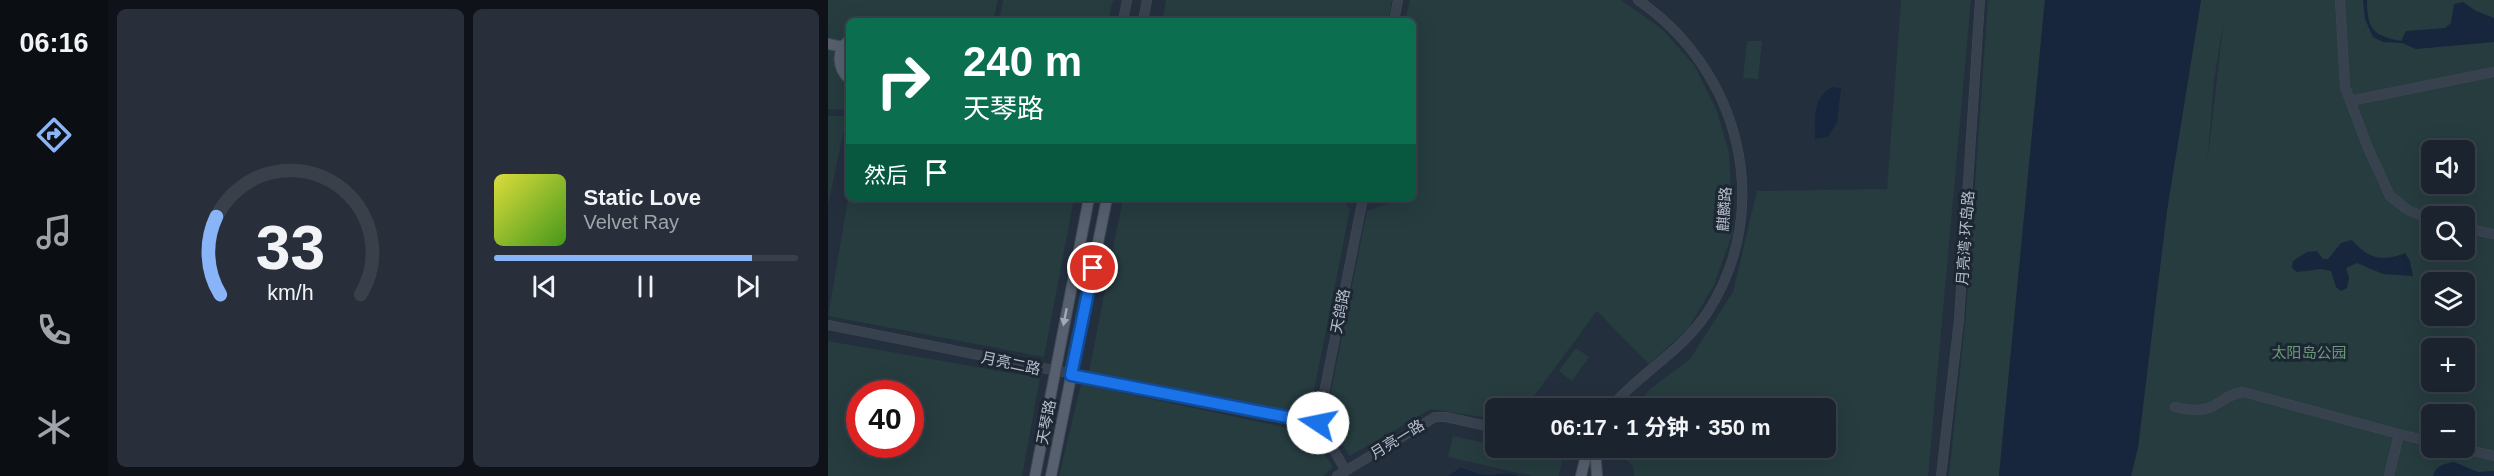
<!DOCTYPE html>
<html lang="zh">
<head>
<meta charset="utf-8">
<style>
  body { margin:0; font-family:Arial,"Noto Sans SC",sans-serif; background:#282f3a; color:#f1f3f6; height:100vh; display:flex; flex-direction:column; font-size:22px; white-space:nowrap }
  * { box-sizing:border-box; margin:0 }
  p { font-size:20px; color:#a0a4aa }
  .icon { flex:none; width:33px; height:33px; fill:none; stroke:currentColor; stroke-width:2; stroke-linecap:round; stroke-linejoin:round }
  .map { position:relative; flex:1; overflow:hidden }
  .sheet { display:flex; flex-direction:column; gap:9px; padding:9px; background:#0f1319; width:720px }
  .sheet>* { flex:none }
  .hud { position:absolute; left:18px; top:18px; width:570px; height:183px; border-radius:9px; box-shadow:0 6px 24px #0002,0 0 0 2px #39404a; background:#0b6e4f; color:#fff; overflow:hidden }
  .controls { position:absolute; left:1593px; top:140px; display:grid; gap:12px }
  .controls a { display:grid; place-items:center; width:54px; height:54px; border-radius:9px; background:#1b232e; box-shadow:0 6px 24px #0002,0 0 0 2px #39404a; font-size:30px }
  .speed { position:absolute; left:18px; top:380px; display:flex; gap:12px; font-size:30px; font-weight:700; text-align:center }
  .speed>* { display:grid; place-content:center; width:78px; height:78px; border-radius:50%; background:#1b232e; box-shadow:0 6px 24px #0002,0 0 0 2px #39404a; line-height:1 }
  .speed .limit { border:9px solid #d22; background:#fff; color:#111 }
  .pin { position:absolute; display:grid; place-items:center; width:51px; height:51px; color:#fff; margin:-26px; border:3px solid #fff; border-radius:50%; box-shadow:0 2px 6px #0007 }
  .me { position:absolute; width:66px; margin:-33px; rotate:281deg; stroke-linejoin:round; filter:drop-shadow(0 0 4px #0008) }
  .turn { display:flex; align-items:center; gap:21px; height:126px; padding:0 18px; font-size:27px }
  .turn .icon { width:78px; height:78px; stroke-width:2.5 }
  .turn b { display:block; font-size:42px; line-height:51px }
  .then { display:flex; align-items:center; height:57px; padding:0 18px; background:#0003; gap:12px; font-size:22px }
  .sheet .tile { flex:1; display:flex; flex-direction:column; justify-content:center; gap:9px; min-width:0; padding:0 21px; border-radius:9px; background:#282f3a }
  .sheet .dial { align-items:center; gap:0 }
  .dial svg { height:156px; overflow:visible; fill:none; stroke:#39404a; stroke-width:7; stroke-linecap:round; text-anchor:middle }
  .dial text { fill:#f1f3f6; stroke:none }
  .song { display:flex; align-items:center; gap:18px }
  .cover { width:72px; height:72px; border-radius:9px; background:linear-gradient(135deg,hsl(60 70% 55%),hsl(100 70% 35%)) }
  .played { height:6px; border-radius:3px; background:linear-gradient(90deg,#8ab4f8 85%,#39404a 85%) }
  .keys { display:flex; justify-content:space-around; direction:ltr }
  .sheet .tiles { flex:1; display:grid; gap:9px; grid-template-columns:repeat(2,1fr) }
  .trip { position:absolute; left:657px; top:398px; width:351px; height:60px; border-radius:9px; background:#1b232e; box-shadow:0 6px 24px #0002,0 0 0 2px #39404a; font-weight:700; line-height:60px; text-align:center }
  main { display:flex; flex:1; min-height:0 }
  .menu { display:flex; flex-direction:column; width:108px; justify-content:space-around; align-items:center; background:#0b0e12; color:#a0a4aa }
  .menu .icon { width:42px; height:42px }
  .menu .active { color:#8ab4f8 }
  .menu b { font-size:27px; color:#f1f3f6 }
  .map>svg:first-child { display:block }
  .green { fill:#263c3f; fill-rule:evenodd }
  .water { fill:#17263c }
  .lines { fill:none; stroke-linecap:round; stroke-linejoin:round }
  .minor-casing { stroke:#414a57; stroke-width:10 }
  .major-casing { stroke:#414a57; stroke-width:12 }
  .minor { stroke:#38414e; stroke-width:9 }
  .major { stroke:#56606e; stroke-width:10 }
  .oneway { fill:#a1aab7 }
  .route-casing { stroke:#114b97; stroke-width:15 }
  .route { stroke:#1a73e8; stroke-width:10 }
  .labels { text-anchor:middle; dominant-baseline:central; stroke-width:6; stroke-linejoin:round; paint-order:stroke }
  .street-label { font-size:15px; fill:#b4bcc9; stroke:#1d2633 }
  .park-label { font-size:15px; fill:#6b9a76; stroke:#1d2633 }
</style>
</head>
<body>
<main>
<nav class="menu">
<b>06:16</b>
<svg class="icon active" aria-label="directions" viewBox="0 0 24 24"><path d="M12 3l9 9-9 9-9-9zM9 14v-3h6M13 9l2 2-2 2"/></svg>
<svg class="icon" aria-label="music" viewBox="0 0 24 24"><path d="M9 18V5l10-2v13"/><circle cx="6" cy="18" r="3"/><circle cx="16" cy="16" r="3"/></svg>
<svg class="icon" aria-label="phone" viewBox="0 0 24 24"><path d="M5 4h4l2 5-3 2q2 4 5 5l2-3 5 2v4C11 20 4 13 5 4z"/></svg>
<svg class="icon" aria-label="climate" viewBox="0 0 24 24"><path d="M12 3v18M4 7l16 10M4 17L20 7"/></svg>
</nav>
<section class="sheet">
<div class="tiles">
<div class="tile dial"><svg viewBox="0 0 100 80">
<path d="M14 69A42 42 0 1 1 86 69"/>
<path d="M14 69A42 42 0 0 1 12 29" stroke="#8ab4f8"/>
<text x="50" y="56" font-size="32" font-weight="700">33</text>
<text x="50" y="72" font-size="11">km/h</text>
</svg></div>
<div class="tile">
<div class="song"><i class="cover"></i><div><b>Static Love</b><p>Velvet Ray</p></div></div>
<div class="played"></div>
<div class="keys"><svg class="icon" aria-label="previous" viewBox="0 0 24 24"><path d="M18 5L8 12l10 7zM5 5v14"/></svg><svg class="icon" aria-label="pause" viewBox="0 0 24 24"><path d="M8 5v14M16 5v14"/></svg><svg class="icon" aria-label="next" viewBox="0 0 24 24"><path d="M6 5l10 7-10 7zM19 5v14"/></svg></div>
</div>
</div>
</section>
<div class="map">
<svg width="1666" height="476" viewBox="0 0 1666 476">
  <rect width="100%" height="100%" fill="#242f3e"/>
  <!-- green -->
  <path class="green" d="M0 0H170L165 21H21V110L0 109Z
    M175 0H285L280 21H171Z
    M338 0H564L560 21H334Z
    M582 0H793L834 29 866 65 889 111 901 153 905 232 886 285 860 329 821 364 769 311 697 408H668L667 419 603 409 522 456 497 421 539 211 561 203 565 198H585C585 183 590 161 585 148V21H577Z
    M1073 0H1143L1100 476H806L805 467 786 447H998V408H808L822 389 862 359 905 292 929 191 1059 189Z
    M1160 0H1217L1171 476H1121L1138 313Z
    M1373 0H1666V476H1303L1310 447 1339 210ZM1396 18 1379 165 1386 80ZM1604 150H1636V183H1604ZM1604 216H1636V249H1604ZM1604 282H1636V315H1604ZM1604 348H1636V381H1604ZM1604 414H1636V447H1604Z
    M919 41H934L930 79 915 78Z
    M0 116H19L0 205Z
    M21 193V198H246L216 357 0 316Z
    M295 198H514L522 209 483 406 476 405 474 414 261 372Z
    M0 341 212 378 194 476H0ZM32 393H82V444H32Z
    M748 348 761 357 744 381 731 371Z
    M253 384 483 433 505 467 495 476H231Z
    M625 436 734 460 731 476H705L620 457Z"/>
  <!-- water -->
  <path class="water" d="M1217 0H1373L1339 210 1310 447 1303 476H1171Z
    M1535 0H1539C1539 29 1545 36 1573 41L1578 31 1617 28 1623 23 1626 4 1635 2 1648 11 1666 18V42L1588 49 1574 43 1555 42 1545 37 1537 19Z
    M1004 87 1013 88 1009 122 1000 137 987 139C987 118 984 99 1004 87Z
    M1524 240C1540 259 1555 262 1577 253L1582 261 1585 276 1555 274 1529 263 1518 268 1521 278 1519 288 1513 291 1508 287 1503 271 1493 269 1469 272 1464 268 1465 261 1479 252 1489 251 1495 259H1500L1513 243Z
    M1626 462 1650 472 1666 471V476H1605C1608 465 1616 464 1626 462Z
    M632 468C640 469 648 474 656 475 668 476 678 471 690 476H620Z"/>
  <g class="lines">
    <!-- minor casing -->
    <g class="minor-casing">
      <path id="minor" d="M1512 0 1517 87 1540 148 1562 196 1580 210 1604 220
        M295 21 299 0
        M315 21 319 0
        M566 21 570 0
        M1522 101 1666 72
        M1636 228 1666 234
        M0 325 490 423 518 471
        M1347 407C1359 410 1374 412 1385 406 1396 400 1402 394 1415 392L1571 434
        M782 408C812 373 853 352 879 313 948 207 911 69 810 0
        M490 423 535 198
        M1627 447 1666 456
        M509 476 607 417H618L668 428
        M1113 476 1131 320 1152 0
        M1561 476 1571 434 1604 442"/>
    </g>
    <!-- major casing -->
    <g class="major-casing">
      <path id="major" d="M21 40C8 51 9 68 21 79
        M0 44 15 47
        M767 447 769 476
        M207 476 261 198
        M223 476 279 198
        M753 476 760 447"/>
    </g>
    <!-- minor -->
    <use href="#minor" class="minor"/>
    <!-- major -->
    <use href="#major" class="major"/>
  </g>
  <!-- one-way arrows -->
  <defs><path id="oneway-solid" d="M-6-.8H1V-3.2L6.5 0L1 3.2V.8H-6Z" transform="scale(1.5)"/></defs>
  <use class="oneway" href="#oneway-solid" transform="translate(237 317) rotate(101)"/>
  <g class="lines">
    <!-- route casing -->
    <g class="route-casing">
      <path id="route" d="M265 268 243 375 490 423"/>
    </g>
    <!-- route -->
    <use href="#route" class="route"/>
  </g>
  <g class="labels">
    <!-- street labels -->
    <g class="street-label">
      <text transform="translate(896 209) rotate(-86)">麒麟路</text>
      <text transform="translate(1137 238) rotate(-86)">月亮湾·环岛路</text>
      <text transform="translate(512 311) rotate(-79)">天鸽路</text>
      <text transform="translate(183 363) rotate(12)">月亮二路</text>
      <text transform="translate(218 422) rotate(-79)">天琴路</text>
      <text transform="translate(569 439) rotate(-32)">月亮一路</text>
    </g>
    <!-- park labels -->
    <g class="park-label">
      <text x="1481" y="352">太阳岛公园</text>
    </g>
  </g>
</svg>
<div class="controls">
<a><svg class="icon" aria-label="sound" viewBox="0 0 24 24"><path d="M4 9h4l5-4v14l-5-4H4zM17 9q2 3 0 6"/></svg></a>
<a><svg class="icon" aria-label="search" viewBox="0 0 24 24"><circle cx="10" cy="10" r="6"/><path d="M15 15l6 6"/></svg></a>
<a><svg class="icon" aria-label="layers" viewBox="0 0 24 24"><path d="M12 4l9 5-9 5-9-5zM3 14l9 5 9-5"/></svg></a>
<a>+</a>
<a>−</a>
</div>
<div class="speed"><div class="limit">40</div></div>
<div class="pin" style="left:265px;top:268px;background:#d93025"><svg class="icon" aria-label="arrive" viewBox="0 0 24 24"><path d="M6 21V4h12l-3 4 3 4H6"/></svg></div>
<svg class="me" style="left:490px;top:423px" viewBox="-20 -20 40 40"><circle r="19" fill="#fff"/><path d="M0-13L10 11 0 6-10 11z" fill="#1a73e8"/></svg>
<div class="trip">06:17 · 1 分钟 · 350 m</div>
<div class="hud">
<div class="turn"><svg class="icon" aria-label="right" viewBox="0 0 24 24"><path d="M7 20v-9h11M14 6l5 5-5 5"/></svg><div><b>240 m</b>天琴路</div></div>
<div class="then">然后<svg class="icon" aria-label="arrive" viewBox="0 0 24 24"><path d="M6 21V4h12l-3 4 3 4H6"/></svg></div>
</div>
</div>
</main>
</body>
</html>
